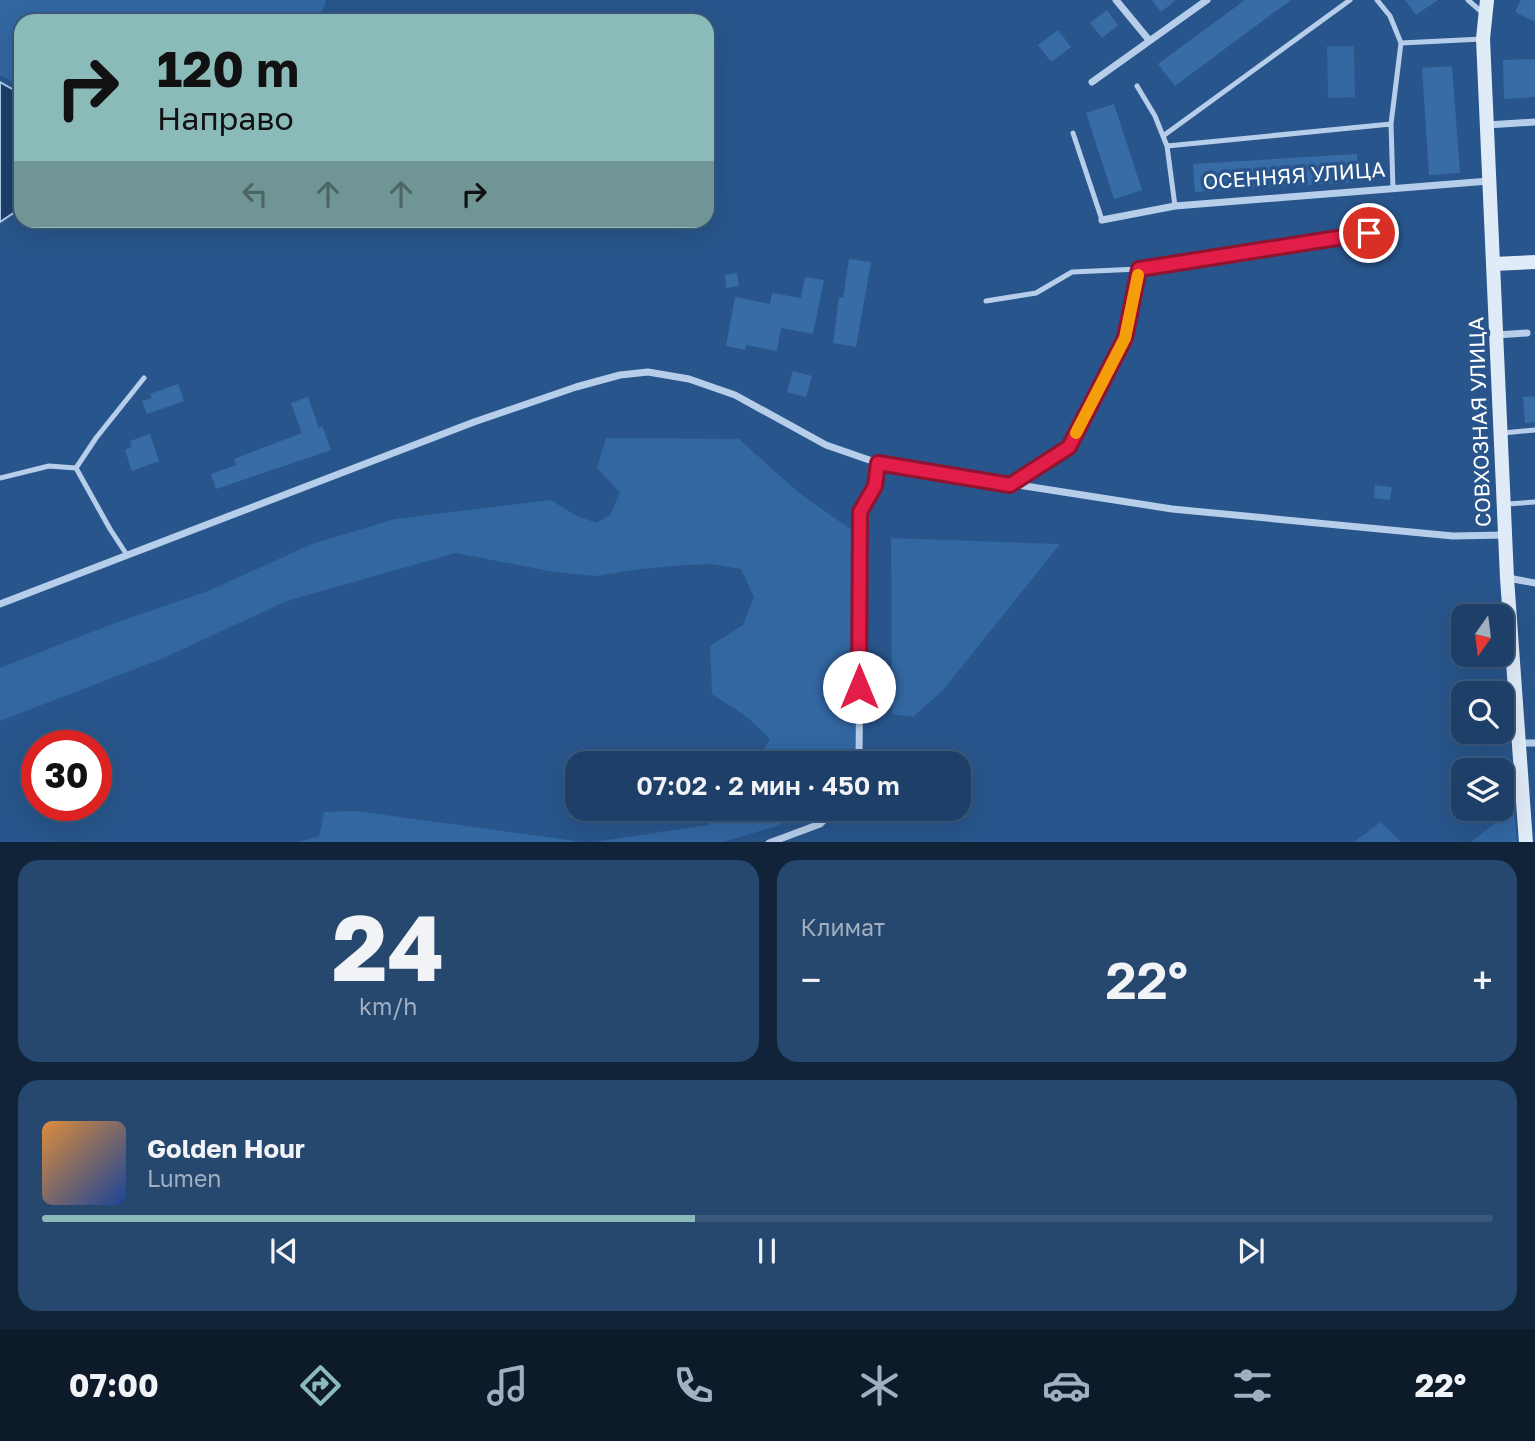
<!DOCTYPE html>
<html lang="ru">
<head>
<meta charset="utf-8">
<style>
  body { margin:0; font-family:"Golos Text",sans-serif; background:#26476e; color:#f1f3f6; height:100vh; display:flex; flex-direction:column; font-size:26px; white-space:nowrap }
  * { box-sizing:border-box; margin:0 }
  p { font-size:23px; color:#a1afc0 }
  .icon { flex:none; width:38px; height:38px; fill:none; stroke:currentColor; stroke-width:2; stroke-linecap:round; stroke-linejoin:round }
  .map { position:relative; height:842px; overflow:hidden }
  .drawer { display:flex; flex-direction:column; gap:18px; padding:18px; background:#102339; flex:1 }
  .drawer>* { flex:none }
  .banner { position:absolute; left:14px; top:14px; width:700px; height:214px; border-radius:21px; box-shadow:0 7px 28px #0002,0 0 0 2px #3c597c; background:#8bbbb9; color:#111; overflow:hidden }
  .needle { width:46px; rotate:194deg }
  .tools { position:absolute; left:1451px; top:604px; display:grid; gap:14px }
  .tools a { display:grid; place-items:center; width:63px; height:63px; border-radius:14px; background:#1e4068; box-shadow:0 7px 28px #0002,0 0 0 2px #3c597c; font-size:35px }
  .speed { position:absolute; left:21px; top:730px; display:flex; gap:14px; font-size:35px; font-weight:700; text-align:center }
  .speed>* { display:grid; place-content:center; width:91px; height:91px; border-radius:50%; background:#1e4068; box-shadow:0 7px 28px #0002,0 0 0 2px #3c597c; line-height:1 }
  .speed .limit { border:10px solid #d22; background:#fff; color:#111 }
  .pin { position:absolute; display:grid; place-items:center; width:60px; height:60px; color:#fff; margin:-30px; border:4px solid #fff; border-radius:50%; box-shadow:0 2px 7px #0007 }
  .me { position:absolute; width:77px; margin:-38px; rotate:0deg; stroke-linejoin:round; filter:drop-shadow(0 0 5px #0008) }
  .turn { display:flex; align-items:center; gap:24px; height:147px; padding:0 28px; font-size:32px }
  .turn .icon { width:91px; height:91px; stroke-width:2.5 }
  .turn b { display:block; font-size:49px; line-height:60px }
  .lanes { display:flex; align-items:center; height:66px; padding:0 28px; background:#0003; justify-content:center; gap:35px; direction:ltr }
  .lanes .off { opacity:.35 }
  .big { font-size:52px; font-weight:600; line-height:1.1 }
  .drawer .tile { flex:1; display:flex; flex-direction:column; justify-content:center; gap:10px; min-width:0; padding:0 24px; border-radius:21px; background:#26476e }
  .drawer .dial { align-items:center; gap:0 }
  .dial b { font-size:91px; line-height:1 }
  .song { display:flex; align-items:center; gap:21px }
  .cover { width:84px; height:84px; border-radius:10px; background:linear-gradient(135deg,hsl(30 70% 55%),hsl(220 70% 35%)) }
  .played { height:7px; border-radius:4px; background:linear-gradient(90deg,#8bbbb9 45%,#3c597c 45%) }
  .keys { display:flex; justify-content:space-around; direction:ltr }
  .heat { display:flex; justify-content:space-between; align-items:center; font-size:38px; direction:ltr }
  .drawer .tiles { flex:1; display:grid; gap:18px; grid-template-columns:1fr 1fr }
  .tile:last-child { grid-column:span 2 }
  .trip { position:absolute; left:565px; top:751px; width:406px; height:70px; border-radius:21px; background:#1e4068; box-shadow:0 7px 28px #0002,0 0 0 2px #3c597c; font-weight:600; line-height:70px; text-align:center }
  .menu { display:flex; height:112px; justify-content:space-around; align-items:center; background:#0c1a2a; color:#a1afc0 }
  .menu .icon { width:49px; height:49px }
  .menu .current { color:#8bbbb9 }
  .menu b { font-size:32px; color:#f1f3f6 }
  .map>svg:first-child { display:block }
  .green { fill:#3267a2 }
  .water { fill:#1c3f6b; stroke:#abc9ea; stroke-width:2 }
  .building { fill:#386ca7 }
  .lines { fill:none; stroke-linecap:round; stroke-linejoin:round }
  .lane { stroke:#b6ceea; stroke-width:5 }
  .street { stroke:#b6ceea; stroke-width:7 }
  .secondary { stroke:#e0ebf8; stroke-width:14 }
  .route-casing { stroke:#92132f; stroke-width:18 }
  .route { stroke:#e11d48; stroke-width:12 }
  .slow { stroke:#f59e0b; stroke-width:12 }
  .labels { text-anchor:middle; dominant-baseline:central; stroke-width:7; stroke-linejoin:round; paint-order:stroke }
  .street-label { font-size:21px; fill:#fff; stroke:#28558b }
</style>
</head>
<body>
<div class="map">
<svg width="1535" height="843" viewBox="0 0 1535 843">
  <rect width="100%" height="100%" fill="#28558b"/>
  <!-- green -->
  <path class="green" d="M0 0H326L324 8 316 21H21V87L0 75Z
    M1327 46H1354L1355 97 1328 98Z
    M606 438 739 439 798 492 860 536 858 755 854 763H755L770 739 747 717 712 694 710 646 743 625 754 597 741 569 710 564 686 565 642 569 595 576 554 572 456 553 287 601 161 659 0 721V668L112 624 208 591 312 544 395 519 551 500 573 514 596 523 610 515 620 493 597 468Z
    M891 538 1060 544 943 690 913 717 892 714Z
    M1514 808 1517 842H1471Z
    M721 809H807L777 826 723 842H594L708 825Z
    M356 811 583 842H296L319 837 324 812Z
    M1381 822 1401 842H1354Z"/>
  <!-- water -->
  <path class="water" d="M0 82 21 94V208L0 222Z"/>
  <!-- building -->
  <path class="building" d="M1152 0H1176L1161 12Z
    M1245 0H1291L1175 86 1158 64Z
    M1405 0H1438L1416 15Z
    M1521 0H1535V22L1515 12Z
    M1107 10 1118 25 1102 38 1090 23Z
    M1058 30 1071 47 1051 62 1038 45Z
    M1535 59V97L1504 99 1503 60Z
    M1452 66 1460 173 1429 175 1422 68Z
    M1114 104 1142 190 1114 199 1086 113Z
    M1357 154 1358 182 1195 192 1193 164Z
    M849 259 871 262 856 347 833 343 839 297 843 298Z
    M737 273 739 286 726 288 725 275Z
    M805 277 824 280 813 334 781 328 777 351 746 345 745 350 726 346 735 297 770 304 772 293 801 298Z
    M793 371 812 376 806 397 787 392Z
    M178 384 184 401 147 414 142 401 152 398 150 394Z
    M1535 396V422L1525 423 1523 397Z
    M308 397 319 428 322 426 331 450 216 489 211 474 236 465 234 459 302 433 291 403Z
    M150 434 159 461 132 471 125 450 132 447 130 441Z
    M1375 485 1392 487 1390 500 1374 498Z"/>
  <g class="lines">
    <!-- lane -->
    <path class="lane" d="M1377 0 1390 16 1401 43 1391 124 1393 189
      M1468 0 1484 14
      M1401 43 1482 39
      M1137 86 1155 116 1167 146 1391 124
      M1073 133 1102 220
      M1163 136 1350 0
      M1167 146 1175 206
      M1139 269 1369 233
      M986 301 1036 293 1072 272 1139 269 1125 338 1069 447 1010 485
      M1503 433 1535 430
      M0 478 49 466 76 468
      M1507 504 1535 502
      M127 555 110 529 76 468 96 438 144 378"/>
    <!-- street -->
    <path class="street" d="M1116 0 1149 40
      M1092 82 1207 0
      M1487 125 1535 122
      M1102 220 1175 206 1489 181
      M1497 335 1527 333
      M1508 578 1535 583
      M0 604 474 422 576 387 620 375 648 372 689 379 735 395 826 445 878 463 1172 509 1453 536 1505 535
      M1518 743H1535
      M859 763 861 511 875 486 878 463
      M769 843 820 824 836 808"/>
    <!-- secondary -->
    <path class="secondary" d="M1487 0 1483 39 1507 578 1526 843
      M1493 264 1535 262"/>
  </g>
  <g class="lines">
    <!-- route casing -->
    <g class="route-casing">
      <path id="route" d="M859 687 860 512 875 486 878 463 1010 485 1069 447 1125 338 1139 269 1369 233"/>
    </g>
    <!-- route -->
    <use href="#route" class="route"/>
    <!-- slow -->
    <path class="slow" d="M1076 433 1125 338 1138 275"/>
  </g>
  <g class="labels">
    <!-- street labels -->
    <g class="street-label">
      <text transform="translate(1294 175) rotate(-4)">ОСЕННЯЯ УЛИЦА</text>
      <text transform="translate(1479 422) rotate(-92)">СОВХОЗНАЯ УЛИЦА</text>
    </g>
  </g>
</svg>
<div class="tools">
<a><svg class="needle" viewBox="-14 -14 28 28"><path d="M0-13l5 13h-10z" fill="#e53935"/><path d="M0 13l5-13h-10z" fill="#a1afc0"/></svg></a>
<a><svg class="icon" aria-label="search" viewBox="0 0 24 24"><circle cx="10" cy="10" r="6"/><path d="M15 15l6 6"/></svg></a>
<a><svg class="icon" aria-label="layers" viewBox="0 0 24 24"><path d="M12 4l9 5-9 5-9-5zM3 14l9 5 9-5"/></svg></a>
</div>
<div class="speed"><div class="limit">30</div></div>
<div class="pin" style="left:1369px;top:233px;background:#d93025"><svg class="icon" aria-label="arrive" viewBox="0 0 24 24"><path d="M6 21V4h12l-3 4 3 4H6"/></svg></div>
<svg class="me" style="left:859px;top:687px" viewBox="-20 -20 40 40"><circle r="19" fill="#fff"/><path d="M0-13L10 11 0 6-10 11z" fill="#e11d48"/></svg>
<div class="trip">07:02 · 2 мин · 450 m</div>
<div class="banner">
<div class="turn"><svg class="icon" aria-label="right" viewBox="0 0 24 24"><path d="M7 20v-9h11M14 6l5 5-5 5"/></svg><div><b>120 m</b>Направо</div></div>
<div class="lanes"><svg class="icon off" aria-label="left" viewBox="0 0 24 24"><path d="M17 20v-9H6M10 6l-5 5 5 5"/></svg><svg class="icon off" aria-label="ahead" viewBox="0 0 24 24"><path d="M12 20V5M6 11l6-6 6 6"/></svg><svg class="icon off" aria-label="ahead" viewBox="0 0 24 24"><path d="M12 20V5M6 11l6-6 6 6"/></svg><svg class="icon" aria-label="right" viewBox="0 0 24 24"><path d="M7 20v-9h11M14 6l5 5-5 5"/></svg></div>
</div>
</div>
<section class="drawer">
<div class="tiles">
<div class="tile dial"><b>24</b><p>km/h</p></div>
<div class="tile"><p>Климат</p>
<div class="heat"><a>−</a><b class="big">22°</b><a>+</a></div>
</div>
<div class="tile">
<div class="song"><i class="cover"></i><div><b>Golden Hour</b><p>Lumen</p></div></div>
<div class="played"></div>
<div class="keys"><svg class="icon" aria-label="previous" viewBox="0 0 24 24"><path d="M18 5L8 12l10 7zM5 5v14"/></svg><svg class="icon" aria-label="pause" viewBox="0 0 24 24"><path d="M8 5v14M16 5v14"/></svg><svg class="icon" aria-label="next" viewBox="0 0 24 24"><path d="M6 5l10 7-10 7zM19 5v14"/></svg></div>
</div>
</div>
</section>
<nav class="menu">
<b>07:00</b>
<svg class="icon current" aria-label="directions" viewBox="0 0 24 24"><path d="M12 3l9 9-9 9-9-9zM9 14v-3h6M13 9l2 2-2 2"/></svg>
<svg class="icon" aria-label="music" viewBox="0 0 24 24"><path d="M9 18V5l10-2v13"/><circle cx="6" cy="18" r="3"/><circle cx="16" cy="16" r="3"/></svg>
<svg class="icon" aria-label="phone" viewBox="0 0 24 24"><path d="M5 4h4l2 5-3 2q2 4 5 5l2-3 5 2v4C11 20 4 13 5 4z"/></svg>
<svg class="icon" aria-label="climate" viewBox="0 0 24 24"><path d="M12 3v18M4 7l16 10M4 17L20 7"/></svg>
<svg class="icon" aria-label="car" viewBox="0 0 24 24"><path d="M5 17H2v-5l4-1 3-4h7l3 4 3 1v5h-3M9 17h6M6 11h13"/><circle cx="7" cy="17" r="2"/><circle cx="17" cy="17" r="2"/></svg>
<svg class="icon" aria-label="filters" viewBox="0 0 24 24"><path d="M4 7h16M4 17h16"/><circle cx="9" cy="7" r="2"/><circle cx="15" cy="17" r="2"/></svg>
<b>22°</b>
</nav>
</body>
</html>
